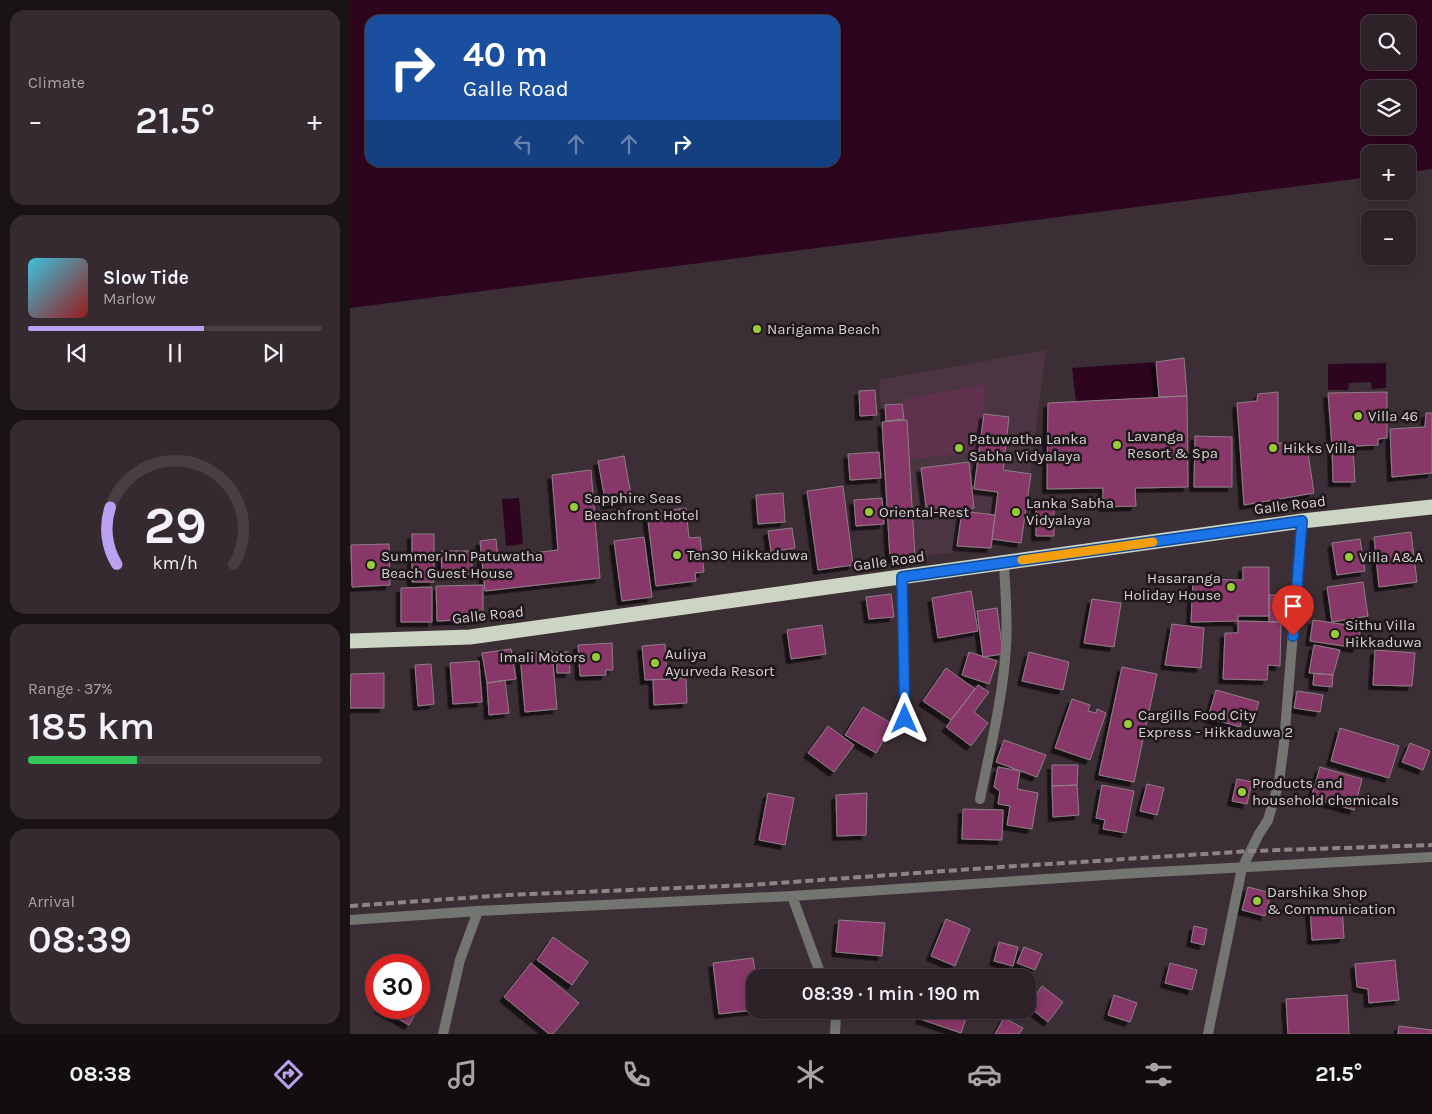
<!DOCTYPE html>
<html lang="en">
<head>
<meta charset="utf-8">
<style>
  body { margin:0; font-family:Karla,sans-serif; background:#352a30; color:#f1f3f6; height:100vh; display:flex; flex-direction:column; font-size:19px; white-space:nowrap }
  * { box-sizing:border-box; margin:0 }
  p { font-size:16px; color:#a7a4a8 }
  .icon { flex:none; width:28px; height:28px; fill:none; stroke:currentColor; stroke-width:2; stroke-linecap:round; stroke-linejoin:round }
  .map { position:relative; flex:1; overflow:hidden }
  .details { display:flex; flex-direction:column; gap:10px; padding:10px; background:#191316; width:350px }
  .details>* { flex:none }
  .top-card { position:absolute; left:15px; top:15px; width:475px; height:152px; border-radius:15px; box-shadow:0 2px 8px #0003,0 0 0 1px #483f45; background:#1a4fa0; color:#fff; overflow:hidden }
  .buttons { position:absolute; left:1011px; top:15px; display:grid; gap:10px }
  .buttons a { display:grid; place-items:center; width:55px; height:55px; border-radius:10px; background:#2d2228; box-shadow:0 2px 8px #0003,0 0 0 1px #483f45; font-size:25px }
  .speed { position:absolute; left:15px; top:954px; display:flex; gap:10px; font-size:25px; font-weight:700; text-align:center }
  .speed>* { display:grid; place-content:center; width:65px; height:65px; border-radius:50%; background:#2d2228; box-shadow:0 2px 8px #0003,0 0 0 1px #483f45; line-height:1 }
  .speed .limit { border:8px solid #d22; background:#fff; color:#111 }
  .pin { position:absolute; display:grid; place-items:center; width:42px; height:42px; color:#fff; margin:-51px -21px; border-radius:50% 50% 50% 0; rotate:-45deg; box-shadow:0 0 5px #0007 }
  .pin .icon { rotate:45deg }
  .me { position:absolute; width:55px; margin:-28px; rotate:0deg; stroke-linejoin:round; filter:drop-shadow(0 0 4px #0008) }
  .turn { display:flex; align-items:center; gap:18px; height:105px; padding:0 15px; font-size:22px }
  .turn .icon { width:65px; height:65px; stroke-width:2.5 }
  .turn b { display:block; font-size:35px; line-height:42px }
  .lanes { display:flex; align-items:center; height:48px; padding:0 15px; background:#0003; justify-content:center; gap:25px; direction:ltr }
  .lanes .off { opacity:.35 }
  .big { font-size:38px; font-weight:600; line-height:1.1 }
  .details .tile { flex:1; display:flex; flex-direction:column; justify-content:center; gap:8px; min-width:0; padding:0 18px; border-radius:15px; background:#352a30 }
  .details .dial { align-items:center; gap:0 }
  .dial svg { height:130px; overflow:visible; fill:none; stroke:#483f45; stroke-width:7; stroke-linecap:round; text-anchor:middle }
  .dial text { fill:#f1f3f6; stroke:none }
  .song { display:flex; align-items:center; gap:15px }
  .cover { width:60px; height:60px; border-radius:8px; background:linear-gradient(135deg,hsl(190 70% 55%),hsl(0 70% 35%)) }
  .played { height:5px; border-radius:2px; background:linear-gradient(90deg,#bca0f2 60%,#483f45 60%) }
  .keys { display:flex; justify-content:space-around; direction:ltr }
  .heat { display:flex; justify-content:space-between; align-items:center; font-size:28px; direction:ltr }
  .charge { height:8px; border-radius:4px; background:linear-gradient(90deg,#34c759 37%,#483f45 0) }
  .trip { position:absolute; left:396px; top:969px; width:290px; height:50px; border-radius:15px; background:#2d2228; box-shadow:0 2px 8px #0003,0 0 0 1px #483f45; font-weight:600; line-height:50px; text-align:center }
  .tab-bar { display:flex; height:80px; justify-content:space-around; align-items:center; background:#120e10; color:#a7a4a8 }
  .tab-bar .icon { width:35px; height:35px }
  .tab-bar .current { color:#bca0f2 }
  .tab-bar b { font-size:22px; color:#f1f3f6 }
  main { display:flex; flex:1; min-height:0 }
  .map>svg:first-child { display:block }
  .built { fill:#4a3540 }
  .green { fill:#5f314c }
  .water { fill:#2d051f; fill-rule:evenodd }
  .building { fill:#873768; stroke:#8f7e87; filter:url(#shadow) }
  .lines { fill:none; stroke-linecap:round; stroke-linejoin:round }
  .street { stroke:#737670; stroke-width:10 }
  .highway { stroke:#ccd4c3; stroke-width:15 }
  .rail { stroke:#8f8389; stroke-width:4; stroke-dasharray:8 4; stroke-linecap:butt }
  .route-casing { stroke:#114b97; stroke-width:12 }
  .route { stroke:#1a73e8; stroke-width:9 }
  .slow { stroke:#f59e0b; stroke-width:9 }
  .poi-dot { fill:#98cb37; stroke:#1f181b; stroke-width:2 }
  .labels { text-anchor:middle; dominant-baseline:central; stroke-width:5; stroke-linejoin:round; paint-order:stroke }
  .poi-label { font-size:15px; fill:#d9d0d4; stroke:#1f181b; text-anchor:start }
  .street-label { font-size:15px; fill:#d9d0d4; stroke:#1f181b }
</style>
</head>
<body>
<main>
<section class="details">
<div class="tile"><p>Climate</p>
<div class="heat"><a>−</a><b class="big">21.5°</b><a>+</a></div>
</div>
<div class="tile">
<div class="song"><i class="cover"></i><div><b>Slow Tide</b><p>Marlow</p></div></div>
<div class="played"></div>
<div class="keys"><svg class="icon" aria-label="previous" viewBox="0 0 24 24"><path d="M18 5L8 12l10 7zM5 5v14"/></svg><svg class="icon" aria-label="pause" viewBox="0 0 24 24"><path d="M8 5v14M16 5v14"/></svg><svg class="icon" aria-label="next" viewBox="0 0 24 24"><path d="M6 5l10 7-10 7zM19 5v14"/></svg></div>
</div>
<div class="tile dial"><svg viewBox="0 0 100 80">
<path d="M14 69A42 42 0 1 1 86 69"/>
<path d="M14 69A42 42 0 0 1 10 34" stroke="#bca0f2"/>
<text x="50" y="56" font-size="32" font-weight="700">29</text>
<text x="50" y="72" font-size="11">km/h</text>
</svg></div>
<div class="tile"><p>Range · 37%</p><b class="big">185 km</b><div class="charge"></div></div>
<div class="tile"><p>Arrival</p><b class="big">08:39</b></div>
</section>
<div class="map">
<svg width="1082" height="1034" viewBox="0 0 1082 1034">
  <defs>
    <filter id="shadow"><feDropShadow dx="-4.5" dy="4.5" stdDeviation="0" flood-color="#0009"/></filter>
  </defs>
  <rect width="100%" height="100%" fill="#3c2e35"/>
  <!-- built -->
  <path class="built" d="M696 350 671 543 641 548 565 557 540 558 529 380Z"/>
  <!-- green -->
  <path class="green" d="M635 384 634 414 629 451 559 460 557 421 554 419 552 404 555 399Z"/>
  <!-- water -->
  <path class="water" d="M0 0H1082V169L1058 172V154H1020V177L0 308ZM20 20H485V162H20ZM1020 24H1058V61H1020ZM1020 89H1058V126H1020Z
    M806 362 809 397 726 401 722 368Z
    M1036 363V388L1022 389 1021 382 999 383 998 390H978V364Z
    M169 498 173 544 156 546 152 499Z"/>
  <!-- building -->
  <path class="building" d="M834 358 837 396 809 397 806 362Z
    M525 390 527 415 510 416 509 391Z
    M928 392V443H952L958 453 964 493 894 505 887 403 907 401 908 394Z
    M1037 392V438L1028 439V445L982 447 978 393Z
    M837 396 838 487 785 488 786 506 753 507V488L697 489 698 403Z
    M552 404 554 419 536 421 535 405Z
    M1076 413H1082V473L1042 477 1040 429 1075 427Z
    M634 414 659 417 653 470 681 474 671 543 642 539 648 492 624 489Z
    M557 420 565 557 540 558 532 422Z
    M845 436 882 437V487H844Z
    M1003 446 1005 482H983L982 447Z
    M529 452 531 478 500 480 498 454Z
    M274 456 282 500 256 505 248 461Z
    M619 462 624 508 577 514 571 468Z
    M241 470 250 578 135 591 130 541 146 539 148 557 208 550 202 475Z
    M493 486 503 565 468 570 457 491Z
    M433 493 435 522 408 524 406 495Z
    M532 498 534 524 506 526 504 500Z
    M686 505H704V536H686Z
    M336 508 339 538 350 537 354 572 345 573 346 581 306 586 297 513Z
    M612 511 645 515 641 548 607 546Z
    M442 528 445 548 421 552 418 531Z
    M1061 532 1067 582 1029 587 1024 537Z
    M62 534H84V582H62Z
    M294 537 302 597 272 601 264 541Z
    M1010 539 1015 571 987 575 982 543Z
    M39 544 40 585 2 587 1 545Z
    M91 551H122V574L92 575Z
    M893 567H919V616H888V621L841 622 843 579 893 580Z
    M1013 582 1018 616 982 622 977 587Z
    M133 585V619L87 621 86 586Z
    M82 587V622H51V588Z
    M621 591 628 631 588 638 582 598Z
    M541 594 544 617 519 619 516 597Z
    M919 595H934L931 622H919Z
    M742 599 771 603 764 647 734 643Z
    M647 608 653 654 633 657 627 611Z
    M963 620 1011 627 1007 648 960 641Z
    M888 621 931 622 930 666 918 665 917 680 873 679 875 633H888Z
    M822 624 854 628 851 668 815 665Z
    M472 625 476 654 441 659 437 630Z
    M262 643 263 670H256V675L230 676 228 645Z
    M315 644 317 679 295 680 292 646Z
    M964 645 990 650 983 675 959 673Z
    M161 649 166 679 137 683 132 653Z
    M1025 650 1065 653 1062 686 1023 685Z
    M202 651 207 709 175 712 170 654Z
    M206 652H219L220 673H207Z
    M619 652 647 661 639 684 612 675Z
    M679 652 719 662 713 690 672 681Z
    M129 661 132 702 103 704 100 663Z
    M81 664 84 704 68 706 65 665Z
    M772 667 807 674 784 782 749 775Z
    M596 668 625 689 601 720 573 701Z
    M34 673V708H0L1 674Z
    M964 673 983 675 982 687 963 685Z
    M336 678 337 703 304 705 303 680Z
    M155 680 159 713 139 715 137 683Z
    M628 685 639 692 624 712 638 723 621 746 596 727Z
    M866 690 909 702 903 721 892 718 890 727 858 718Z
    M947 691 973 695 970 712 944 708Z
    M722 699 740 705 738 711 746 713 747 709 756 713 740 760 705 748Z
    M513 707 543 724 526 753 495 735Z
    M478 726 504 745 484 772 458 753Z
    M990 728 1049 746 1039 778 981 761Z
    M654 740 696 755 687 777 646 762Z
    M1060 743 1080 751 1073 770 1052 762Z
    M702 765H728L727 785 702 786Z
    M648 767 670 771 667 789 688 793 682 829 657 825 660 806 648 804 650 791 644 787Z
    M970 767 1012 779 1004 810 961 798Z
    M887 779 902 782 897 804 882 801Z
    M797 784 814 788 807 815 790 811Z
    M727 785 729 815 703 817 702 786Z
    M752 785 784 791 776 833 753 829 755 820 746 818Z
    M418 793 444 798 435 845 409 840Z
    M517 793 516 835 487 836 486 795Z
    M613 809 653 810 652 840 612 839Z
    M898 887 921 893 915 916 892 910Z
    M992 905 994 938 962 940 960 908Z
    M596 919 620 929 605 966 581 956Z
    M489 920 535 923 532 956 486 952Z
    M844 926 857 929 854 945 841 942Z
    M203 937 238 962 222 985 187 960Z
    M649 942 668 947 663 966 644 961Z
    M674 947 692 954 685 970 667 963Z
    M403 958 406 978 405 1010 369 1014 363 963Z
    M1045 960 1049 1000 1019 1003 1018 989 1007 987 1005 964Z
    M181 963 229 1003 203 1034H199L154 997Z
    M820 963 847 970 842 990 815 983Z
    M692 986 713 1002 698 1022 678 1006Z
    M764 995 787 1003 780 1022 758 1015Z
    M997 995 999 1034H938L936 999Z
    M28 1008H66L68 1009 59 1025Z
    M573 1010H619L611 1033 570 1019Z
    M654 1018 673 1028 669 1034H645Z
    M1049 1026 1082 1030V1034H1048Z"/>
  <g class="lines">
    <!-- street -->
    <path class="street" d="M552 577 555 719
      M630 799C640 749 653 698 656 647 658 619 655 591 654 562
      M442 896 472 978
      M0 920 128 911 442 896 786 873 1082 857
      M484 1010 486 1015 485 1034
      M93 1034 110 960 128 911
      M858 1034 892 868 909 834 918 820 929 782 934 743 952 521"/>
    <!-- highway -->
    <path class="highway" d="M0 641 120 637 952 521 1082 507"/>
    <!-- rail -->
    <path class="rail" d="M0 906 158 895 400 885 637 868 900 851 1082 845"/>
  </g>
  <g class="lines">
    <!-- route casing -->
    <g class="route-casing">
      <path id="route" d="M555 719 552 577 952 521 943 636"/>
    </g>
    <!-- route -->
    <use href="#route" class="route"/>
    <!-- slow -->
    <path class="slow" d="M672 560 803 542"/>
  </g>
  <!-- markers -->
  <g class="poi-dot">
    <circle cx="407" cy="329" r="5"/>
    <circle cx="1008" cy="416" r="5"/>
    <circle cx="767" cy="445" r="5"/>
    <circle cx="609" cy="448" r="5"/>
    <circle cx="923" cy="448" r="5"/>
    <circle cx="224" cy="507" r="5"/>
    <circle cx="519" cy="512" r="5"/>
    <circle cx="666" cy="512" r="5"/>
    <circle cx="327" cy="555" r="5"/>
    <circle cx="999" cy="557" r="5"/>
    <circle cx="21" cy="565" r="5"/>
    <circle cx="881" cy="587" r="5"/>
    <circle cx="985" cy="634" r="5"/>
    <circle cx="246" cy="657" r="5"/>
    <circle cx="305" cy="663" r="5"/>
    <circle cx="778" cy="724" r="5"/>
    <circle cx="892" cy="792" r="5"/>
    <circle cx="907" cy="901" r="5"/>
  </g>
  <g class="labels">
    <!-- poi labels -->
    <g class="poi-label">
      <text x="417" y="329">Narigama Beach</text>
      <text x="1018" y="416">Villa 46</text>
      <text x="777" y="436">Lavanga<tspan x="777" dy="17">Resort &amp; Spa</tspan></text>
      <text x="619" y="439">Patuwatha Lanka<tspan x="619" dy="17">Sabha Vidyalaya</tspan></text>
      <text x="933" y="448">Hikks Villa</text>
      <text x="234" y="498">Sapphire Seas<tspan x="234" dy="17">Beachfront Hotel</tspan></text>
      <text x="676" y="503">Lanka Sabha<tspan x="676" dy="17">Vidyalaya</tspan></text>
      <text x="529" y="512">Oriental-Rest</text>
      <text x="337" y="555">Ten30 Hikkaduwa</text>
      <text x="31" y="556">Summer Inn Patuwatha<tspan x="31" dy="17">Beach Guest House</tspan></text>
      <text x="1009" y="557">Villa A&amp;A</text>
      <text x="871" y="578" text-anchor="end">Hasaranga<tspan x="871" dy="17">Holiday House</tspan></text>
      <text x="995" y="625">Sithu Villa<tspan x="995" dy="17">Hikkaduwa</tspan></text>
      <text x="315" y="654">Auliya<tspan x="315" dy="17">Ayurveda Resort</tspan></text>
      <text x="236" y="657" text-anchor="end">Imali Motors</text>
      <text x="788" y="715">Cargills Food City<tspan x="788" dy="17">Express - Hikkaduwa 2</tspan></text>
      <text x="902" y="783">Products and<tspan x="902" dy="17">household chemicals</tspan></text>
      <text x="917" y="892">Darshika Shop<tspan x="917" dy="17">&amp; Communication</tspan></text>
    </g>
    <!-- street labels -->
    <g class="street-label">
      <text transform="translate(940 505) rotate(-7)">Galle Road</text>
      <text transform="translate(539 561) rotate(-8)">Galle Road</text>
      <text transform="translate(138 615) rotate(-6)">Galle Road</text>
    </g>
  </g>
</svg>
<div class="buttons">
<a><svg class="icon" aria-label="search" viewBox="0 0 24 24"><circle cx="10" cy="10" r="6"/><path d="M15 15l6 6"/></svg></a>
<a><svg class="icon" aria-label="layers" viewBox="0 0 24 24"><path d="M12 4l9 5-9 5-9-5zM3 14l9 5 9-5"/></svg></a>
<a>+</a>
<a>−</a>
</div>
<div class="speed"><div class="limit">30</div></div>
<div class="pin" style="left:943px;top:636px;background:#d93025"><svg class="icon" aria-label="arrive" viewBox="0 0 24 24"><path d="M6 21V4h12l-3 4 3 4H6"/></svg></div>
<svg class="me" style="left:555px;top:719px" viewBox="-20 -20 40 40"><path d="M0-17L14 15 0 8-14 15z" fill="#1a73e8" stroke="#fff" stroke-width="4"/></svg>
<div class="trip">08:39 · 1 min · 190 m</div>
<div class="top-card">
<div class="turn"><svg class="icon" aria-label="right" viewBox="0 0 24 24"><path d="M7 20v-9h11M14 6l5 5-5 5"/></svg><div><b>40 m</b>Galle Road</div></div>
<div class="lanes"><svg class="icon off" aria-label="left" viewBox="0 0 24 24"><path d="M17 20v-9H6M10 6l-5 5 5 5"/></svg><svg class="icon off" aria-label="ahead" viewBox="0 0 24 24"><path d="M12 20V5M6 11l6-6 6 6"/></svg><svg class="icon off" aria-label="ahead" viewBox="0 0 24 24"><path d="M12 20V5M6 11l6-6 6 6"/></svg><svg class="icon" aria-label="right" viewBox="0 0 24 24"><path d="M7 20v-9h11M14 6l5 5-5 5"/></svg></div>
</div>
</div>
</main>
<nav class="tab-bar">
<b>08:38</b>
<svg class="icon current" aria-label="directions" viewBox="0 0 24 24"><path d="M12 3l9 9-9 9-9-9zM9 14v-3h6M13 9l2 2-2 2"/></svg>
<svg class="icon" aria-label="music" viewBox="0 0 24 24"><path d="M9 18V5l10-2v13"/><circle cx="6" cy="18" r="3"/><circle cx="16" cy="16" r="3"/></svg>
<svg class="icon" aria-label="phone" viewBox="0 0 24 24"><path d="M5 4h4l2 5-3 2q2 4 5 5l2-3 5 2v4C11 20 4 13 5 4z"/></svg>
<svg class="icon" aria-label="climate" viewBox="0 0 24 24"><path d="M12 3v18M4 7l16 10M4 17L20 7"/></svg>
<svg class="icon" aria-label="car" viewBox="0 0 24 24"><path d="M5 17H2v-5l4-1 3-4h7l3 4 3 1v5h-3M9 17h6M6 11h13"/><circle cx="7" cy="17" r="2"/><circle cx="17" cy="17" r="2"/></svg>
<svg class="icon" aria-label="filters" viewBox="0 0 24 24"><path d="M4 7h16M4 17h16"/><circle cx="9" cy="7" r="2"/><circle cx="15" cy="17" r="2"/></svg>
<b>21.5°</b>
</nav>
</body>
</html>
